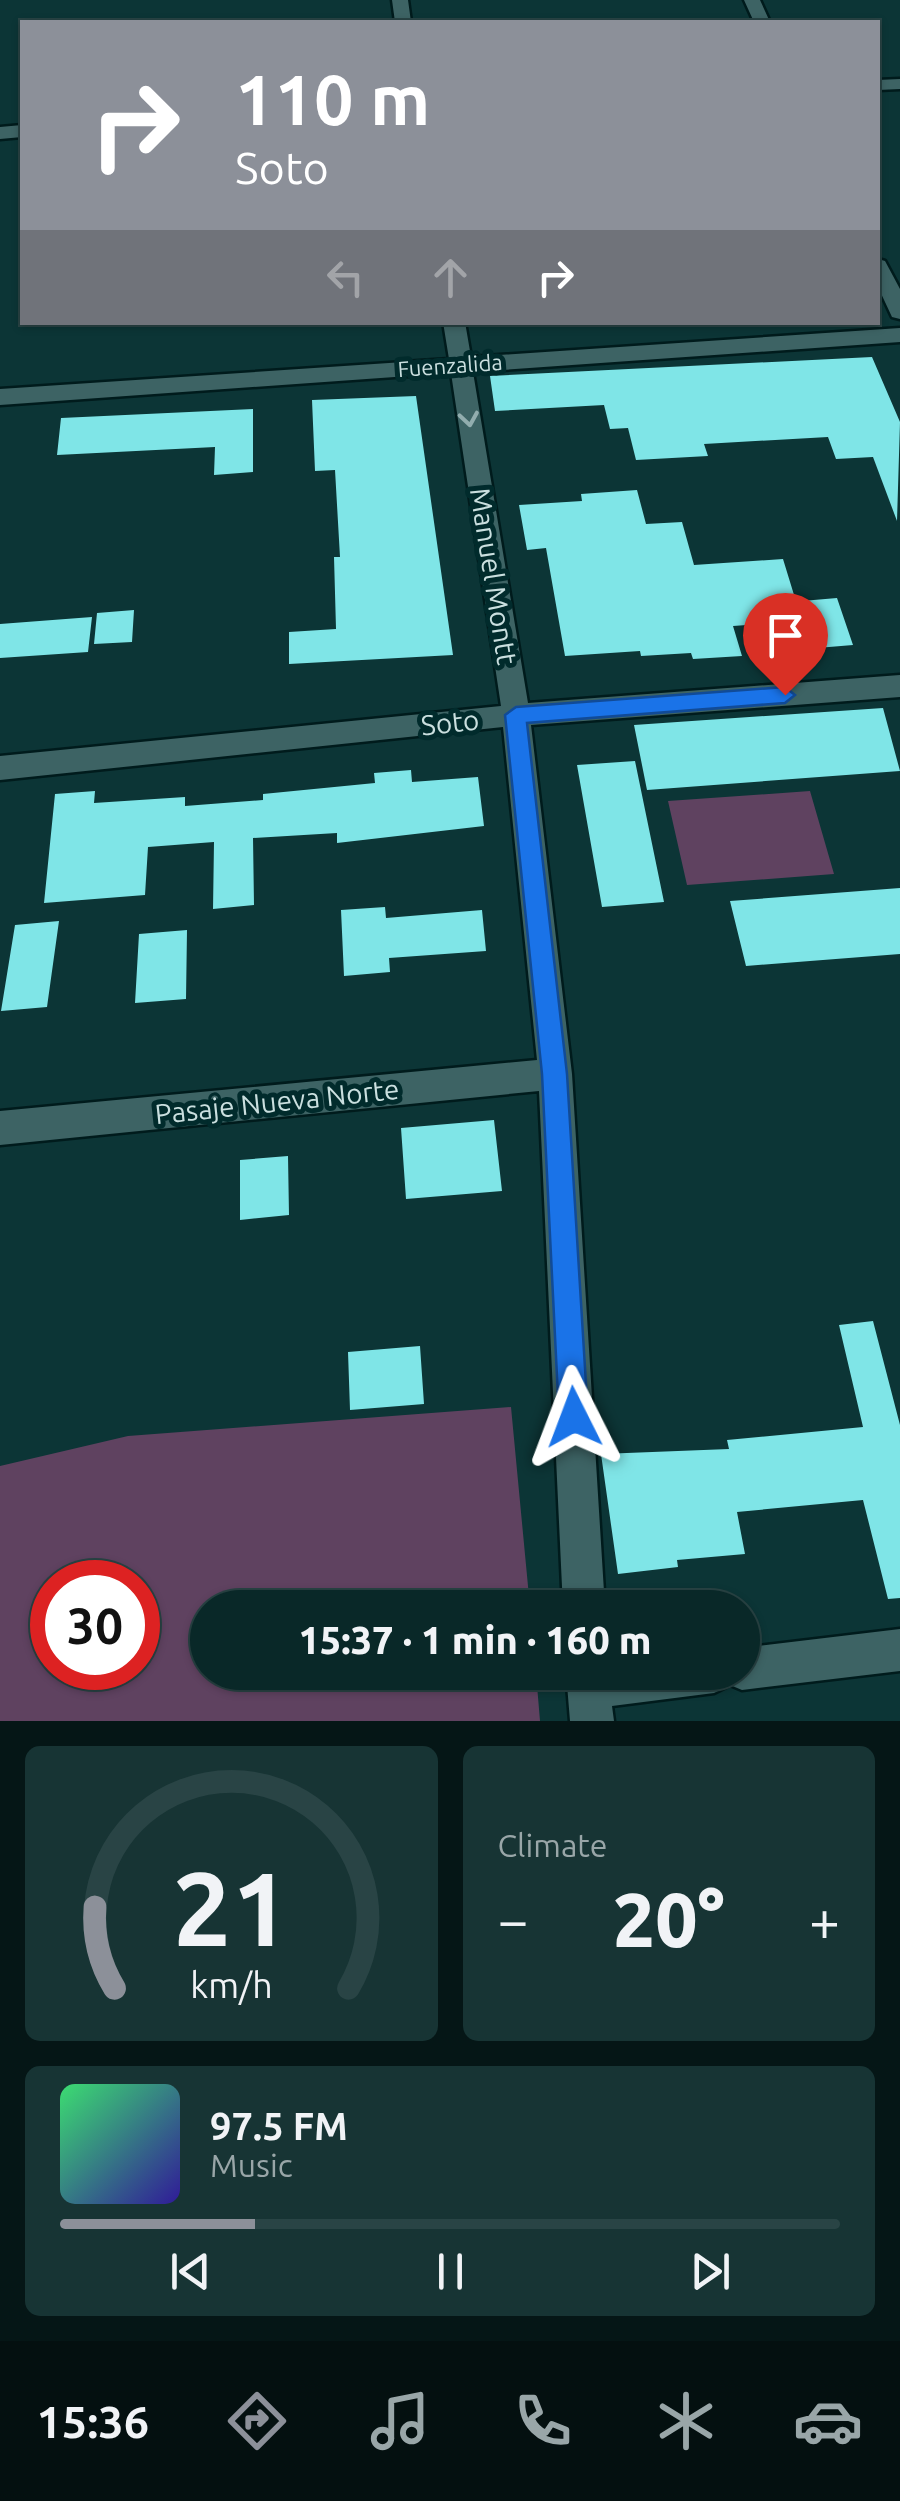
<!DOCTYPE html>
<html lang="en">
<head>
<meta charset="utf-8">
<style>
  body { margin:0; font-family:Ubuntu,sans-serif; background:#173434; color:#f1f3f6; height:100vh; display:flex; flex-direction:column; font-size:38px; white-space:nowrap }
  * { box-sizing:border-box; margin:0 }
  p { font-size:32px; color:#99a6a8 }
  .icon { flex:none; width:55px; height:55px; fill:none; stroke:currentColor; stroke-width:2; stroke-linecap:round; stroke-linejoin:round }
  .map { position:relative; height:1721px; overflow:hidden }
  .panel { display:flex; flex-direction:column; gap:25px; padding:25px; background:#051616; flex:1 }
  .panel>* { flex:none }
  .top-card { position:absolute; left:20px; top:20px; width:860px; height:305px; border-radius:0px; box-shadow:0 2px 8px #0004,0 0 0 2px #294445; background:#8c9099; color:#fff; overflow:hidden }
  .speed { position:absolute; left:30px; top:1560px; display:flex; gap:20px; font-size:50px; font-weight:700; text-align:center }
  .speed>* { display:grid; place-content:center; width:130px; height:130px; border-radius:50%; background:#092828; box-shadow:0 2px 8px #0004,0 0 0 2px #294445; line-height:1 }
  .speed .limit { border:15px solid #d22; background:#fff; color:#111 }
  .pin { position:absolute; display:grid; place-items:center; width:85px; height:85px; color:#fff; margin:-102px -42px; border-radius:50% 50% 50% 0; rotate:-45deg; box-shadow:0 0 10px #0007 }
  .pin .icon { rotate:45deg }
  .me { position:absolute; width:110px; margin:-55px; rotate:357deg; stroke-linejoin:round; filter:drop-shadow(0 0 8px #0008) }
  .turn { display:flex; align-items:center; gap:35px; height:210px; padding:0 50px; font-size:45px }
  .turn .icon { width:130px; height:130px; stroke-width:2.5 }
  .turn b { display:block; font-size:70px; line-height:85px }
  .lanes { display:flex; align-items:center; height:95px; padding:0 50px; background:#0003; justify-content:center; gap:50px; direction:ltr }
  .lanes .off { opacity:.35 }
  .big { font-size:75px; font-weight:800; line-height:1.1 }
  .panel .tile { flex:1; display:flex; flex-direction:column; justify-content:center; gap:15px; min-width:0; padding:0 35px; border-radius:15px; background:#173434 }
  .panel .dial { align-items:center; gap:0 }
  .dial svg { height:260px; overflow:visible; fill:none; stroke:#294445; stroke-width:7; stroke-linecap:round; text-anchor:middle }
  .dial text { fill:#f1f3f6; stroke:none }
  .song { display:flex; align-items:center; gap:30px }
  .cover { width:120px; height:120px; border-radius:15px; background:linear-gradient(135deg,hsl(140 70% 55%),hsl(250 70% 35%)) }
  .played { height:10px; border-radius:5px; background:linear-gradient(90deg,#8c9099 25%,#294445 25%) }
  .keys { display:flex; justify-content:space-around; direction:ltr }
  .heat { display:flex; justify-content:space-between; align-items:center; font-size:55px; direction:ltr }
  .panel .tiles { flex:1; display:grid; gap:25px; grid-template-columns:1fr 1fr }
  .tile:last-child { grid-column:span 2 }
  .trip { position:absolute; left:190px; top:1590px; width:570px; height:100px; border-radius:50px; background:#092828; box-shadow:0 2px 8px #0004,0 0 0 2px #294445; font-weight:800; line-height:100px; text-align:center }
  .dock { display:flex; height:160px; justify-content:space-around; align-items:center; background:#041010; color:#99a6a8 }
  .dock .icon { width:70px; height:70px }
  .dock .current { color:#8c9099 }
  .dock b { font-size:45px; color:#f1f3f6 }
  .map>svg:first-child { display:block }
  .green { fill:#5f4260; fill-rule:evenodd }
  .building { fill:#7fe5e7 }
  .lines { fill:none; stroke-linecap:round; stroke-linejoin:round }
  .street-casing { stroke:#001b1c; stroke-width:5 }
  .secondary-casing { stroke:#001b1c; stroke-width:5 }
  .street { fill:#3d6364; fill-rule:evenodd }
  .secondary { fill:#3d6364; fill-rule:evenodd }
  .oneway { stroke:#92adae }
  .route { fill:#1a73e8; stroke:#114b97; stroke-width:2.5 }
  .labels { text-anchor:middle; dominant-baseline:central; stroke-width:10; stroke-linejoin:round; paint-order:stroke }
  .far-street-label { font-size:22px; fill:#cadfdf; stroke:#012b2c }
  .street-label { font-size:28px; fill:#cadfdf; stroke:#012b2c }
</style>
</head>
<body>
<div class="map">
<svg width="900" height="1721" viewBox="0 0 900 1721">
  <rect width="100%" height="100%" fill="#0c3536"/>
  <!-- green -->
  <path class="green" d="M810 791 834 874 687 885 668 801Z
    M511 1407 530 1607 208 1608V1672L536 1673 540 1721H0V1466L128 1436ZM52 1582H138V1668H52Z"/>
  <!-- building -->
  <path class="building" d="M872 357 900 422 897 521 873 457 836 459 828 437 704 444 708 456 636 460 628 428 610 429 604 405 495 411 490 376Z
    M416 396 453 655 289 664V632L336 629 334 557H340L335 470 315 471 312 400Z
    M253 409V472L214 475 215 447 57 455 61 418Z
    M637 490 646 524 682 522 694 565 783 559 802 621 733 626 742 656 693 659 691 653 641 656 640 651 565 656 546 548 527 550 519 505 582 501 581 494Z
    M837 598 853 645 817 648 802 601Z
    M134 610 132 642 94 644 97 613Z
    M92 617 88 652 0 658V624Z
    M883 708 900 771 647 790 634 725Z
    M635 761 664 902 602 907 577 765Z
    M411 770 412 782 478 777 484 826 337 843V833L253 838 254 905 213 909 214 842 148 847 145 895 44 903 55 794 95 791 94 803 185 797V806L263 800V794L375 783 374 773Z
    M900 888V954L746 966 730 901Z
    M385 907 386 918 482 910 486 951 389 958 390 972 344 976 341 910Z
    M59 921 47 1007 1 1011 15 925Z
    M187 930 186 999 135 1003 139 934Z
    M494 1120 502 1191 406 1199 401 1128Z
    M288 1156 289 1215 240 1220V1160Z
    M873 1321 900 1425V1598L888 1599 863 1500 737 1512 745 1554 677 1560 678 1567 618 1574 601 1454 729 1449 727 1440 863 1427 839 1325Z
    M420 1346 424 1404 350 1410 348 1352Z"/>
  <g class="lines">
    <!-- street casing -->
    <g class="street-casing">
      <path id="street" d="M392 0H408L411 22H395Z
        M22 125V137L0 139V127Z
        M443 322H465L471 357 900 328V342L473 372 528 703 900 675V697L531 725 572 1074 605 1608H563L539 1091 0 1145V1111L537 1060 503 727 0 780V756L501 706 451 373 0 405V389L449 359Z
        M900 1629V1671L742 1690 730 1685 714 1693 612 1706 614 1721H570L566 1672H742V1648Z"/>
    </g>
    <!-- secondary casing -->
    <g class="secondary-casing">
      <path id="secondary" d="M744 0H760L770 22H754Z
        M900 79V89L878 90V80Z
        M878 259 885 261 900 289V319L892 317 878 287Z"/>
    </g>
    <!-- street -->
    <use href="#street" class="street"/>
    <!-- secondary -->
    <use href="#secondary" class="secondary"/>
  </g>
  <!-- one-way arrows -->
  <defs><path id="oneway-chevron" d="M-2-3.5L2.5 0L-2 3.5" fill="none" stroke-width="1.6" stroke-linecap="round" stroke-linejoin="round" transform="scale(2.5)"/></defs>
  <use class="oneway" href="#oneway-chevron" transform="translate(469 419) rotate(81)"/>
  <!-- route -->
  <path class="route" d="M785 687 795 695 785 703 527 723 567 1074 588 1417 584 1427 574 1431 563 1427 559 1417 542 1074 505 715 516 707Z"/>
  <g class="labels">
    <!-- far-street labels -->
    <g class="far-street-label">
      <text transform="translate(450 365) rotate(-4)">Fuenzalida</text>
    </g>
    <!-- street labels -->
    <g class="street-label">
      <text transform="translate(494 576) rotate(81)">Manuel Montt</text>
      <text transform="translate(450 722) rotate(-6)">Soto</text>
      <text transform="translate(277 1101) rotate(-6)">Pasaje Nueva Norte</text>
    </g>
  </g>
</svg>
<div class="speed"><div class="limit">30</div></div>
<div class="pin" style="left:785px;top:695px;background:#d93025"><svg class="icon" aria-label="arrive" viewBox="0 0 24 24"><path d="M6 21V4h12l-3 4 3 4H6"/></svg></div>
<svg class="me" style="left:574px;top:1417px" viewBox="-20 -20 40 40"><path d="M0-17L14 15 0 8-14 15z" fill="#1a73e8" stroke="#fff" stroke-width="4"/></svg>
<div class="trip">15:37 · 1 min · 160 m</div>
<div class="top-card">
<div class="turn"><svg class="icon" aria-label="right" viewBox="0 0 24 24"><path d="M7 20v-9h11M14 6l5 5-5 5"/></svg><div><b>110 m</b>Soto</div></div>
<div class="lanes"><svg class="icon off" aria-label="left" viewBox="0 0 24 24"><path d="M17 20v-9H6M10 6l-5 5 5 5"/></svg><svg class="icon off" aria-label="ahead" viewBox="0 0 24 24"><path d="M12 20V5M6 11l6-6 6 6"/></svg><svg class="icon" aria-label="right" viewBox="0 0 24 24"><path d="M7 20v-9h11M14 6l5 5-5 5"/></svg></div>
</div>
</div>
<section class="panel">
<div class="tiles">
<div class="tile dial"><svg viewBox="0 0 100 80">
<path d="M14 69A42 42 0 1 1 86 69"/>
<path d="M14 69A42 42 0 0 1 8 44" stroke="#8c9099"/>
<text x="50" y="56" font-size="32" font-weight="700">21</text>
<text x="50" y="72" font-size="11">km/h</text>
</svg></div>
<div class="tile"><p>Climate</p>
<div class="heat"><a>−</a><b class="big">20°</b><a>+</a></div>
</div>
<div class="tile">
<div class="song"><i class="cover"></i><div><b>97.5 FM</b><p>Music</p></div></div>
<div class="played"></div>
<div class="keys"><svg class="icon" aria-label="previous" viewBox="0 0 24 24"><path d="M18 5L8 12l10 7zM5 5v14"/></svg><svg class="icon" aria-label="pause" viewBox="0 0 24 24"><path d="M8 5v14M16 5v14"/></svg><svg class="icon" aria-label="next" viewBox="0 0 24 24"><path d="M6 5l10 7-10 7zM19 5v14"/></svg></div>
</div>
</div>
</section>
<nav class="dock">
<b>15:36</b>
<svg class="icon current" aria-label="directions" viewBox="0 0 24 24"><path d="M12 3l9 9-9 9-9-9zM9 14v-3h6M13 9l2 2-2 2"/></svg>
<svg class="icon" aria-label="music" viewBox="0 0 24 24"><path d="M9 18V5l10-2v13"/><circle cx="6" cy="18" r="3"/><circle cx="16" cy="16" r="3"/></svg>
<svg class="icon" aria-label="phone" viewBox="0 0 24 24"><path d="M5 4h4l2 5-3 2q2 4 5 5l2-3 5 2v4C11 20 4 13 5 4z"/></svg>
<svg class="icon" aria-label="climate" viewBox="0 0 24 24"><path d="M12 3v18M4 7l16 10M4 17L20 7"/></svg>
<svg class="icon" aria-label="car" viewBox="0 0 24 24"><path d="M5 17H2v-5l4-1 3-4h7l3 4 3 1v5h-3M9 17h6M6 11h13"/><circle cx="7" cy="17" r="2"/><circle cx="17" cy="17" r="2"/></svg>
</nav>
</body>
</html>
